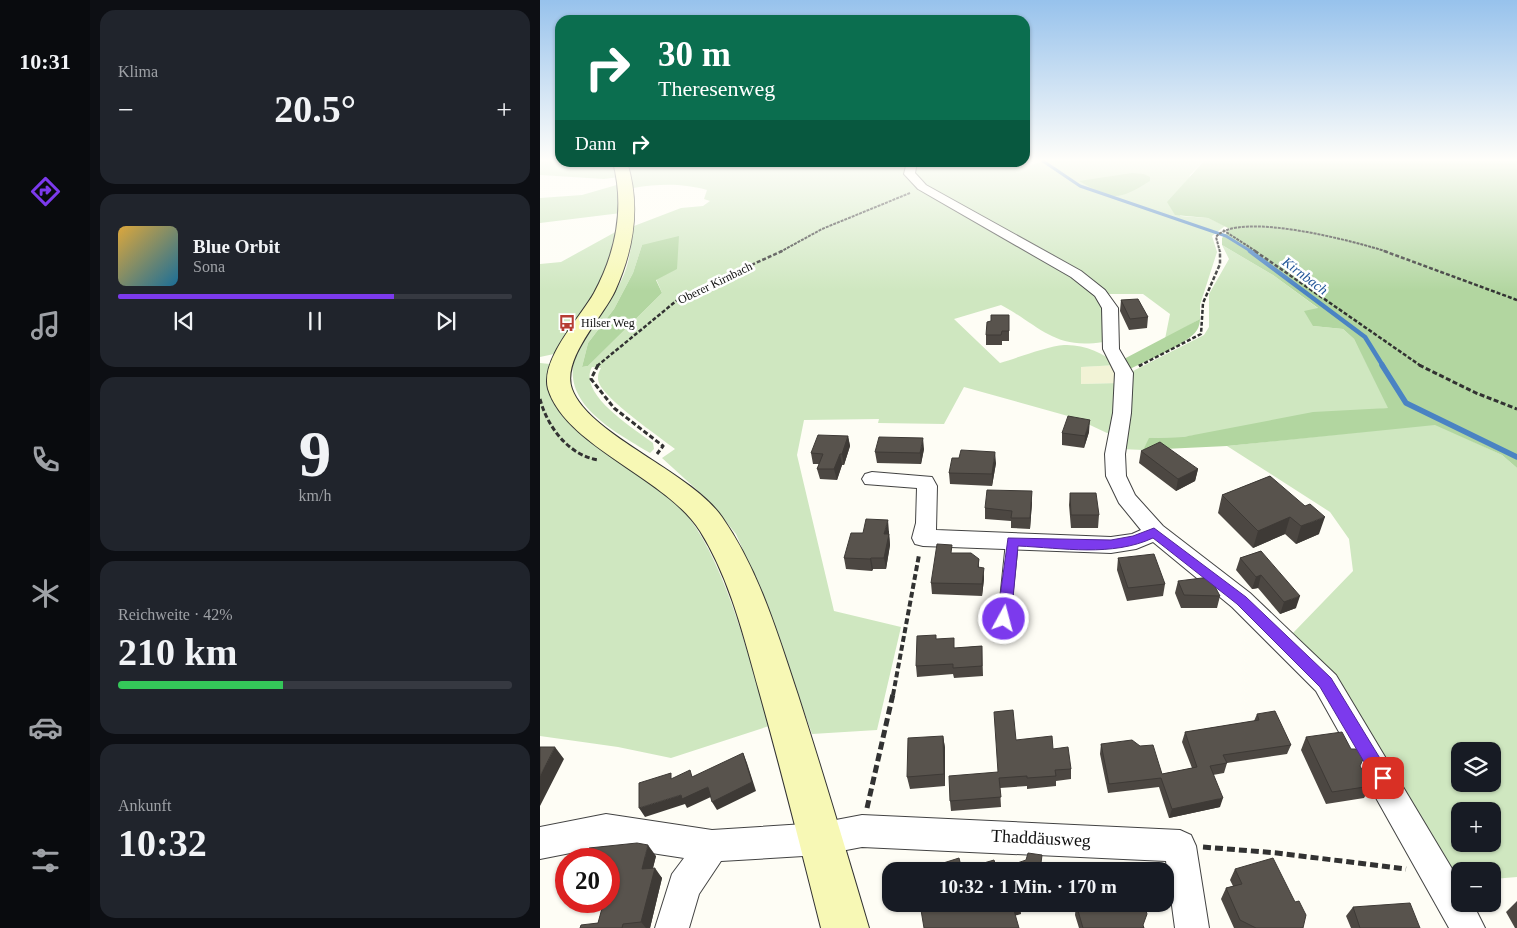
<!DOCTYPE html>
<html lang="de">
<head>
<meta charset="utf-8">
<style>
  body { margin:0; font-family:Georgia,serif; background:#20242c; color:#f1f3f6; height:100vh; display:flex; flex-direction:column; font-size:19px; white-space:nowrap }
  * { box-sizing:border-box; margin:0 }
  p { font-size:16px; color:#9ea1a6 }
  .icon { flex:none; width:28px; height:28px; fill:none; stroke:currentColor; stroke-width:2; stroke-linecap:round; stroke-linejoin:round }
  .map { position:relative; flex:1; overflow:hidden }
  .details { display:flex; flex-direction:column; gap:10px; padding:10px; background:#0d0f14; width:450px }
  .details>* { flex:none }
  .banner { position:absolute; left:15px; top:15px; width:475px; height:152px; border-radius:15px; box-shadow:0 1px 4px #0004; background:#0b6e4f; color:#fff; overflow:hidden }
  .fabs { position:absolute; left:911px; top:742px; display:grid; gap:10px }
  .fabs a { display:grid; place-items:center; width:50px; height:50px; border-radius:10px; background:#171b24; box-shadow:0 1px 4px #0004; font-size:25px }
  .speed { position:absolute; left:15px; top:848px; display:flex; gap:10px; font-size:25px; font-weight:700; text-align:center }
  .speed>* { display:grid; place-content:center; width:65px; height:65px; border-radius:50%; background:#171b24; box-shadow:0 1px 4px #0004; line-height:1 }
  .speed .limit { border:8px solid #d22; background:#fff; color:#111 }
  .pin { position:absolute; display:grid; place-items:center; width:42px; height:42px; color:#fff; margin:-21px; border-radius:10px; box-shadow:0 2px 8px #0006 }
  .me { position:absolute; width:55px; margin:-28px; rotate:7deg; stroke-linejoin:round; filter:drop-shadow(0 0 4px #0008) }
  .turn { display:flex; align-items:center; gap:18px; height:105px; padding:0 20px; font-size:22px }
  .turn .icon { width:65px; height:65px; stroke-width:2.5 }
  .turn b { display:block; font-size:35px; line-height:42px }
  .then { display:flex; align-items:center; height:48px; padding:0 20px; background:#0003; gap:10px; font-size:19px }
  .big { font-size:38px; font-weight:600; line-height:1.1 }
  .details .widget { flex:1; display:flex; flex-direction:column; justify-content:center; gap:8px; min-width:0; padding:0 18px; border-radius:15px; background:#20242c }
  .details .dial { align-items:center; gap:0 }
  .dial b { font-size:65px; line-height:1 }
  .song { display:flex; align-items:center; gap:15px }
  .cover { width:60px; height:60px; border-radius:8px; background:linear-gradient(135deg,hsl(40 70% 55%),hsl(200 70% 35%)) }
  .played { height:5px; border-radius:2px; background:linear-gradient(90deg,#7c3aed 70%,#363941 70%) }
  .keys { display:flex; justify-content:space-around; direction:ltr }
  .heat { display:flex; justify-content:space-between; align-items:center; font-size:28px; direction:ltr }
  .charge { height:8px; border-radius:4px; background:linear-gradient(90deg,#34c759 42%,#363941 0) }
  .trip { position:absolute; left:342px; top:862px; width:292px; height:50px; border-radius:15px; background:#171b24; box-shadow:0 1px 4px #0004; font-weight:600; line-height:50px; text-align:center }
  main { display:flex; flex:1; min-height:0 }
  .menu { display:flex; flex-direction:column; width:90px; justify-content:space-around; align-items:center; background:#090b0e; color:#9ea1a6 }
  .menu .icon { width:35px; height:35px }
  .menu .active { color:#7c3aed }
  .menu b { font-size:22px; color:#f1f3f6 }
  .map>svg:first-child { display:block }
  .farmland { fill:#f2f3d6 }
  .green { fill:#cfe7c0; fill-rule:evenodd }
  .forest { fill:#b2d6a0 }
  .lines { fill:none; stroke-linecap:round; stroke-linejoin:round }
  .stream-far2 { stroke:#4a83c3; stroke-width:3 }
  .stream-far1 { stroke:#4a83c3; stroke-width:4.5 }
  .stream { stroke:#4a83c3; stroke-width:5.5 }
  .service-casing { stroke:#434343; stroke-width:2 }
  .minor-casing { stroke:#434343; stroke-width:2 }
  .secondary-casing { stroke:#323232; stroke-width:2 }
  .path-far4 { stroke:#323232; stroke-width:2; stroke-dasharray:3 1; stroke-linecap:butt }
  .path-far3 { stroke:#323232; stroke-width:2.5; stroke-dasharray:4 2; stroke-linecap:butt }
  .path-far2 { stroke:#323232; stroke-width:3; stroke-dasharray:5 2.5; stroke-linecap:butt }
  .path-far1 { stroke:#323232; stroke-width:4; stroke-dasharray:6 3; stroke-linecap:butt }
  .path { stroke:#323232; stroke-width:5; stroke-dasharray:8 4; stroke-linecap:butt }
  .service { fill:#fff; fill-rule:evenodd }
  .minor { fill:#fff; fill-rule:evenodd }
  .secondary { fill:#f7f8b5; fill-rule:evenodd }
  .wall { fill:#4c4742 }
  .shaded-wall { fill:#3e3a36 }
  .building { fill:#58534d; stroke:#3e3a36 }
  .route { fill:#7c3aed; stroke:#51269a }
  .labels { text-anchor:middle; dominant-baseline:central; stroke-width:5; stroke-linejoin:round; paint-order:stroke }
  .far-street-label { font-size:12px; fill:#101010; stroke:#fff }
  .far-poi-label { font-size:12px; fill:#101010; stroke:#fff; text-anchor:start }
  .far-water-label { font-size:14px; font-style:italic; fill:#235699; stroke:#fff }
  .near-street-label { font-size:18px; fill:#101010; stroke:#fff }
</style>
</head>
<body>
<main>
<nav class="menu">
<b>10:31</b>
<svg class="icon active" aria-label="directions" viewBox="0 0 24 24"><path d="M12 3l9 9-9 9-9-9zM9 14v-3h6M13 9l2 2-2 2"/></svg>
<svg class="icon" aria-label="music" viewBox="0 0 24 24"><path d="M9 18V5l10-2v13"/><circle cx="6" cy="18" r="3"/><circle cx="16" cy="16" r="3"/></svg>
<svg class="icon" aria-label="phone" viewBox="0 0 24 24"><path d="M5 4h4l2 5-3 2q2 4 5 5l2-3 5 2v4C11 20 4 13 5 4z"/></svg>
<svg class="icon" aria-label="climate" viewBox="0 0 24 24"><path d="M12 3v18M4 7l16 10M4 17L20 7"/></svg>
<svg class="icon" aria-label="car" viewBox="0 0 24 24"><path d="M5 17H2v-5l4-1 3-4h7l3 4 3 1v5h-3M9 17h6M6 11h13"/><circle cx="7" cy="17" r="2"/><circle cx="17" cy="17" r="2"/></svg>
<svg class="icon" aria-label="filters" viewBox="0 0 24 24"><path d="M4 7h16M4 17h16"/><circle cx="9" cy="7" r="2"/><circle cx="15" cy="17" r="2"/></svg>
</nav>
<section class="details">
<div class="widget"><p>Klima</p>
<div class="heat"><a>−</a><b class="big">20.5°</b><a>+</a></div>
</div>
<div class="widget">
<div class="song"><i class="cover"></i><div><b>Blue Orbit</b><p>Sona</p></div></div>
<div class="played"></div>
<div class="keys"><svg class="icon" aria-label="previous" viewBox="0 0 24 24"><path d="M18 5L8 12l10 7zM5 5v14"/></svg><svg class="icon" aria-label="pause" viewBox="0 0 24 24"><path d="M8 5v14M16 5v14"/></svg><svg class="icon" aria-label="next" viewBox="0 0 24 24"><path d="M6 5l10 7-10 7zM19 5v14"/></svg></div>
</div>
<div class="widget dial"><b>9</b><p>km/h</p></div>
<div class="widget"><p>Reichweite · 42%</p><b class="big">210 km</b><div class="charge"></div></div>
<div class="widget"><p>Ankunft</p><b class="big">10:32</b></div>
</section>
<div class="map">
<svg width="977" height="928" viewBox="0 0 977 928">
  <rect width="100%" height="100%" fill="#fefdf5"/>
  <!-- farmland -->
  <path class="farmland" d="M578 365 579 383 541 384 540 367Z"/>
  <!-- green -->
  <path class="green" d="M0 161 75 163 79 177 64 179 0 175Z
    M505 161H664L650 175 640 216 668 218 685 226 672 236 677 252 660 305V319L625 339 630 314 603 294H567L388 189 374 177V162H477L483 167Z
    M368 162V178L376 188 531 273 557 294 565 310 563 342C514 350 500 326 461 305L414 319 460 363C477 358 508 346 524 345 543 344 564 353 578 365L541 367V384L579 383 572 432 567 433 535 418 424 387 404 424 338 423 339 419 264 420 257 455 294 611 361 627 337 730 272 734 223 596 196 534 167 499 122 458 135 449C118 436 66 400 59 383 57 378 58 373 61 368L52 367C37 394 95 429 113 443L114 449 110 453C81 435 28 409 33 367 35 348 50 328 60 312 66 302 76 292 81 281 90 264 91 244 94 226L141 208 163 206 170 201 164 199 167 190C140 183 120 184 93 188L89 163ZM102 245 122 293 48 366 42 367 48 343 74 309 93 273Z
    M80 184 81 213 0 223V198L42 195Z
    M79 230 65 275 14 354 0 357V264L21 262Z
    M682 245 733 275 779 309 773 326 803 329 814 339 849 408 820 411 643 437 610 438 603 450 581 449 591 372 664 335 669 327V294L689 259Z
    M0 363 10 364C9 379 9 394 17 408 21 414 30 420 36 426 67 454 106 471 135 501 184 550 209 660 229 726L131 758 78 747 0 736Z
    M895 424 962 455 977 468V877L953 879 952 871H920V881H916L801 685 753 633 813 571 809 539 790 512 687 446ZM920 751H952V784H920ZM920 811H952V844H920Z"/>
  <!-- forest -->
  <path class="forest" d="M664 161H977V468L962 455 895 425 687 446 603 450 609 438 643 437 773 412 848 408 814 339 803 329 773 326 764 311 778 308 733 275 682 245V238L690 229 668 218 635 215 627 202Z
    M592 173 604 174 610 177V181C576 202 573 200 539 181Z
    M139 236 137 269 116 280 122 293 48 366 42 367 48 343 74 309 93 273 102 245Z
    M660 319C660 322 659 327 657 330 650 343 604 362 590 369L582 360Z"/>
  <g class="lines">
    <!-- stream-far2 -->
    <path class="stream-far2" d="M503 161 540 186 686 236 712 252"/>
    <!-- stream-far1 -->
    <path class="stream-far1" d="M710 251 825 337 843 366"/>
    <!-- stream -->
    <path class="stream" d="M842 365 866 403 977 457"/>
    <!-- service casing -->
    <g class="service-casing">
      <path id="service" d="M472 538 476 539 478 542 470 619 468 623 464 624 460 623 458 619 466 542 468 539Z"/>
    </g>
    <!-- minor casing -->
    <g class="minor-casing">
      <path id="minor" d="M367 162H377L375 173 386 185 541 271 565 290 578 308 579 349 593 373 591 413 585 454 586 476 595 495 623 526 710 593 796 675 920 882V904H933L945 928H909L776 691 692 607 613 542 596 549 571 553 383 546 375 544 372 538 376 523 377 488 325 484 322 479 325 474 332 472 392 477 397 486 396 530 571 537 592 534 601 530 579 503 566 476 565 454 573 413 575 373 563 349 562 308 555 296 531 277 378 189 364 174Z
        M66 814 172 830 280 823 322 815 640 830 651 835 656 846 669 928H635L626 861 322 847 280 855 181 861 159 894 149 928H115L132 874 144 858 66 846 0 859V827Z"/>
    </g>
    <!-- secondary casing -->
    <g class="secondary-casing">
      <path id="secondary" d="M73 162H87C101 207 94 249 75 291 63 317 21 359 32 389 49 435 150 471 182 517 219 570 238 635 258 695 283 773 306 850 329 928H281C261 849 241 769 219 691 204 637 190 579 160 531 127 478 26 447 8 389 0 359 40 318 54 293 76 252 85 208 73 162Z"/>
    </g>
    <!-- path-far4 -->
    <path class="path-far4" d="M683 230 717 252
      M240 252 282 229 370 193
      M680 252 676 237C698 210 817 242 848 252"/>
    <!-- path-far3 -->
    <path class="path-far3" d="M715 251 881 366
      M844 251 977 300
      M57 366 141 297 242 251
      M599 366 661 334 663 303 680 264V251"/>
    <!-- path-far2 -->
    <path class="path-far2" d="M58 365 51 379 74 408 123 446 117 454
      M879 365 936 393 977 409
      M599 366 601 365
      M0 399C7 426 28 455 58 460"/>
    <!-- path-far1 -->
    <path class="path-far1" d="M353 695 379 555"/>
    <!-- path -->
    <path class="path" d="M327 808 353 694
      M663 847 737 853 866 869"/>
    <!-- service -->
    <use href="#service" class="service"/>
    <!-- minor -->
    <use href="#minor" class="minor"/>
    <!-- secondary -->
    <use href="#secondary" class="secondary"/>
  </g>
  <!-- wall -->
  <path class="wall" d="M581 300 608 317 607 328 589 330 580 311Z
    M469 315V341H462V345H446V335Z
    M549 432 544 448 522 445V433Z
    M308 436 310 446 304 465H302L297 480 280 479 277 469 279 464H273L271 453Z
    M384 449 381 464 337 463 335 452Z
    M601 451 658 469 655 481 636 491 599 463Z
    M419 458 456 463 452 486 410 484 409 473Z
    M730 476 779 534 756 544 745 534 713 548 678 513 682 495Z
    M530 493 559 515 558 528H531L529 505Z
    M492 502 490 529 471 528V521L445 519V508Z
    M349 531V534L350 545 346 569H333L332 571 306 569 304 558 323 533Z
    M721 551 756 608 740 614 718 588 712 589 696 570 700 558Z
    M413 553 439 559V567L444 579 442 596 392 594 391 583Z
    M578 558 625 584 623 596 587 601 577 570Z
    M638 581 680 596 677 608H641L635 593Z
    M396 639 415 648 442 646 443 676 414 678 413 674 377 677 376 666Z
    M717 714 751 745 747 754 687 763 684 773 673 775 680 807 629 818 619 787 568 793 560 754 561 744 622 774 652 768 642 742 645 732 714 721Z
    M403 736 405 748V786L370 789 367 777Z
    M766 737 831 786 824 798 786 804 761 750Z
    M476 740 513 749 531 769V779L516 781V786L487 789V786L460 788 461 807 411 811 410 801 458 772Z
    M116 856 113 868 122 878 110 928H40L58 923 69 884V859Z
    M695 869 763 928H694L681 899 686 888 693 886 690 880Z
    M977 901V928H975L966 912Z
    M495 904H511V907Z
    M536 904 562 910 603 926 604 928H539L535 915Z
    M813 907 880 928H811L806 916Z"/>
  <!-- shaded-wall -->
  <path class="shaded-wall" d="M550 420 549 432 544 448 545 436Z
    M308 436 310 446 304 465 302 454Z
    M383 438 384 449 381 464 380 453Z
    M455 452 456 463 452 486V474Z
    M300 454 302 465 297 480 294 469Z
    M658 469 655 481 636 491 638 479Z
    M492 491V502L490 529V518Z
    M750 517 745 534 713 548 718 531Z
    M785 517 779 534 756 544 761 526Z
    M348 520 350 545 346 569 344 558V534Z
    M331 558 333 569 332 571 330 559Z
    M444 568V579L442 596V584Z
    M721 575 718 588 712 589 716 577Z
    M760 596 756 608 740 614 744 602Z
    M403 736 405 748V786L404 774Z
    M15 747 24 759 0 806V776Z
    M203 753 207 763 216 791 177 810 172 802Z
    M168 787 173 796 147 808 145 804 105 817 99 808 141 795Z
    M683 798 680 807 629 818 632 809Z
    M108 845 116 856 110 879 102 869Z
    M115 868 122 878 110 928H106L101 922Z
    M480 904 481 914 474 916 473 907Z"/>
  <!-- building -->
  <path class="building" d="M598 299 608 317 590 319 581 300Z
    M451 315H469V331H462L461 335H446L447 322 451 321Z
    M528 416 550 420 545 436 522 433Z
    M278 435 308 436 302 454H300L294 469H277L283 454 271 453Z
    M339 437 383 438 380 453 335 452Z
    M620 442 658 469 638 479 601 451Z
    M421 450 455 452 452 474 409 473 412 458H419Z
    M730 476 765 506 770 504 785 517 761 526 750 517 718 531 682 495Z
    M447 490 492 491 490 518H471L472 511 445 508Z
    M530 493H556L559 515H531Z
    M326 519 348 520 344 534H349L344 558H331L330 559 304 558 311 533H323Z
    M397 544 412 545 411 553H431L439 559 438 567 444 568 442 584 391 583Z
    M721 551 760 596 744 602 721 575 716 577 700 558Z
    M614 554 625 584 588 588 578 558Z
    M670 577 680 596 644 595 638 581Z
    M396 635V639L414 638V648L442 646V666L413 668V664L376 666 377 636Z
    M473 710 476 740 512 736 513 749 528 747 531 769 515 770 516 776 487 778V776L459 778 461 797 410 801 409 776 458 772 454 712Z
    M735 711 751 745 683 755 687 763 670 766 683 798 632 809 621 778 569 784 561 744 592 740 600 746 613 745 622 774 657 767 645 732 719 720 717 714Z
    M802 732 811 749H819L824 757 820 766 831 786 792 792 766 737Z
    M403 736 404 774 367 777 368 738Z
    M0 747H15L0 776Z
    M203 753 212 782 172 802 168 787 142 799 141 795 99 808V783L131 773V779L150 770 152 777Z
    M97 843 108 845 102 869 115 868 101 922 83 924 82 928H40L41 925 58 923 64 901H69V885L72 872 69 873V859H46L49 848Z
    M488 853 502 855 501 863 516 865 515 871H398L397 865 419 858 421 866 426 865 427 868 454 860 457 870 486 860Z
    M733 858 755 902 759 901 766 915 763 928H716L700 920 686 888 702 884 695 869Z
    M870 903 880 928H820L813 907Z
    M380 904H480L473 907 479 928H384Z
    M536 904H554L562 910 563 904H604L607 914 603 925 604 928H543Z"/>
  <!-- sky -->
  <linearGradient id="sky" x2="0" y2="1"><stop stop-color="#97c2ec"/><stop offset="0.55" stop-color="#fffefa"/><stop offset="1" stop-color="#fffefa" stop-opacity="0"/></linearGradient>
  <rect width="977" height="291" fill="url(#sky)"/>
  <!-- route -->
  <path class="route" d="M614 528 706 597 791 678 849 773 851 778 849 784 843 787 837 784 780 687 697 604 613 538C572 557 523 548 478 546L471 619 469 623H459L457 619 468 538 571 540 593 536Z"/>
  <!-- icons -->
  <defs>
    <g id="bus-bare" transform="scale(1.35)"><path d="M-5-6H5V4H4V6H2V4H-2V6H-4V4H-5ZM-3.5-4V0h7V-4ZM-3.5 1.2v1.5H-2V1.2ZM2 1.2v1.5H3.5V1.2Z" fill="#b63d33" stroke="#fff" stroke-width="2.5" paint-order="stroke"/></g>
  </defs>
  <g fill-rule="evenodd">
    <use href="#bus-bare" x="27" y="323"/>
  </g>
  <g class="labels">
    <!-- far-street labels -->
    <g class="far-street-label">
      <text transform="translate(175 283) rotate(-26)">Oberer Kirnbach</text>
    </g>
    <!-- far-poi labels -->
    <g class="far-poi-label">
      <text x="41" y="323">Hilser Weg</text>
    </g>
    <!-- far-water labels -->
    <g class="far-water-label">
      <text transform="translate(765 276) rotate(37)">Kirnbach</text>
    </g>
    <!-- near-street labels -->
    <g class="near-street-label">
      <text transform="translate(501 838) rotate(3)">Thaddäusweg</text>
    </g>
  </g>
</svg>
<div class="fabs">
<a><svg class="icon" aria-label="layers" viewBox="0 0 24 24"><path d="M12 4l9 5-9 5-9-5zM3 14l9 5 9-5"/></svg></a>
<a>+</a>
<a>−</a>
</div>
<div class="speed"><div class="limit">20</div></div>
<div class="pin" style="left:843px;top:778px;background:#d93025"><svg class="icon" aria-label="arrive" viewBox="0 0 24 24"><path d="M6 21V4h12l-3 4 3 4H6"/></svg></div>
<svg class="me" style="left:464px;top:619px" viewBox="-20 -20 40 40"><circle r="17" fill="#7c3aed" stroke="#fff" stroke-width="3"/><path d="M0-11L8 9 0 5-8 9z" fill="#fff"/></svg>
<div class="trip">10:32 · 1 Min. · 170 m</div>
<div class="banner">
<div class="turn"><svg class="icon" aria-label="right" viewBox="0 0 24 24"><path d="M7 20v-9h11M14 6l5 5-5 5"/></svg><div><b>30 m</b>Theresenweg</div></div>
<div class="then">Dann<svg class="icon" aria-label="right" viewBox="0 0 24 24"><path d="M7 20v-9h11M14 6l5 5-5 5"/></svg></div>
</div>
</div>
</main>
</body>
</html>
